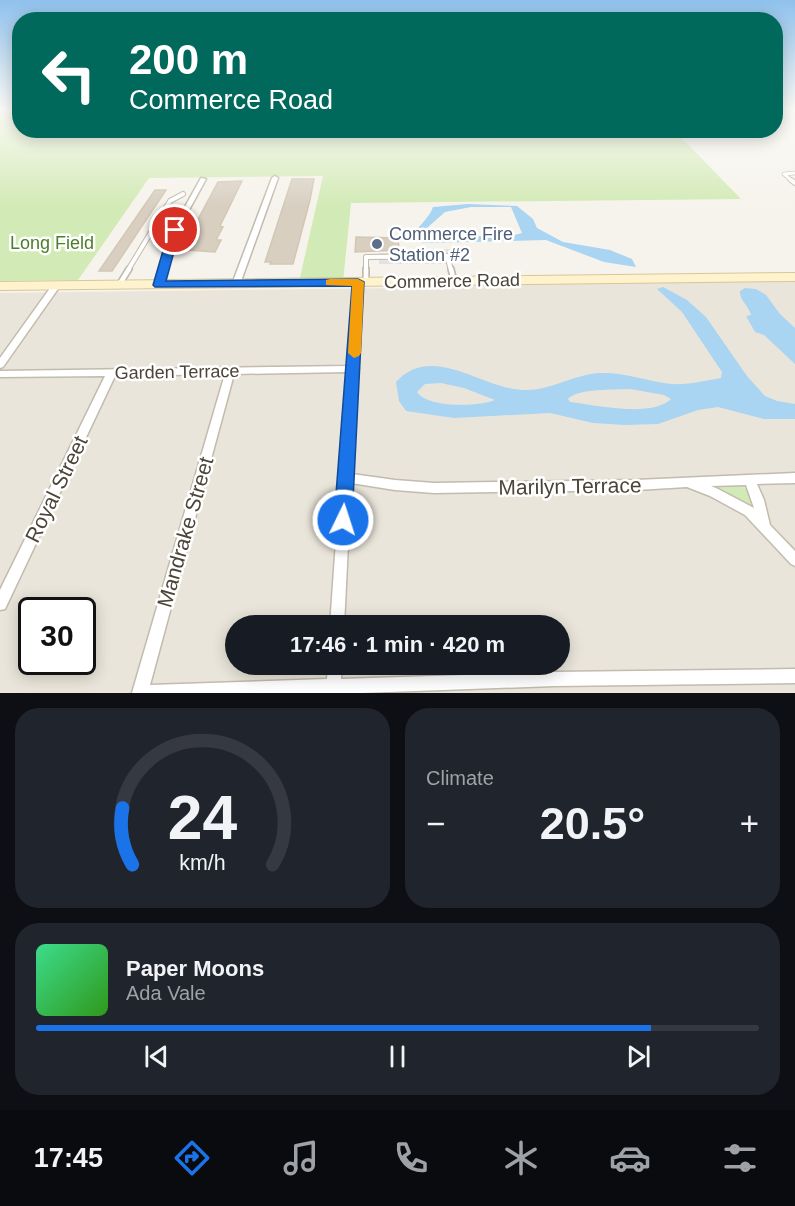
<!DOCTYPE html>
<html lang="en">
<head>
<meta charset="utf-8">
<style>
  body { margin:0; font-family:Arial,sans-serif; background:#20242c; color:#f1f3f6; height:100vh; display:flex; flex-direction:column; font-size:22px; white-space:nowrap }
  * { box-sizing:border-box; margin:0 }
  p { font-size:20px; color:#9ea1a6 }
  .icon { flex:none; width:33px; height:33px; fill:none; stroke:currentColor; stroke-width:2; stroke-linecap:round; stroke-linejoin:round }
  .map { position:relative; height:693px; overflow:hidden }
  .panel { display:flex; flex-direction:column; gap:15px; padding:15px; background:#0d0f14; flex:1 }
  .panel>* { flex:none }
  .hud { position:absolute; left:12px; top:12px; width:771px; height:126px; border-radius:24px; box-shadow:0 3px 15px #0003; background:#00695c; color:#fff; overflow:hidden }
  .speed { position:absolute; left:18px; top:597px; display:flex; gap:12px; font-size:30px; font-weight:700; text-align:center }
  .speed>* { display:grid; place-content:center; width:78px; height:78px; border-radius:50%; background:#171b24; box-shadow:0 3px 15px #0003; line-height:1 }
  .speed .limit { border:3px solid #111; border-radius:9px; background:#fff; color:#111 }
  .pin { position:absolute; display:grid; place-items:center; width:51px; height:51px; color:#fff; margin:-26px; border:3px solid #fff; border-radius:50%; box-shadow:0 2px 6px #0007 }
  .me { position:absolute; width:66px; margin:-33px; rotate:4deg; stroke-linejoin:round; filter:drop-shadow(0 0 4px #0008) }
  .turn { display:flex; align-items:center; gap:21px; height:126px; padding:0 18px; font-size:27px }
  .turn .icon { width:78px; height:78px; stroke-width:2.5 }
  .turn b { display:block; font-size:42px; line-height:51px }
  .big { font-size:45px; font-weight:700; line-height:1.1 }
  .panel .widget { flex:1; display:flex; flex-direction:column; justify-content:center; gap:9px; min-width:0; padding:0 21px; border-radius:24px; background:#20242c }
  .panel .dial { align-items:center; gap:0 }
  .dial svg { height:156px; overflow:visible; fill:none; stroke:#363941; stroke-width:7; stroke-linecap:round; text-anchor:middle }
  .dial text { fill:#f1f3f6; stroke:none }
  .song { display:flex; align-items:center; gap:18px }
  .cover { width:72px; height:72px; border-radius:9px; background:linear-gradient(135deg,hsl(150 70% 55%),hsl(110 70% 35%)) }
  .played { height:6px; border-radius:3px; background:linear-gradient(90deg,#1a73e8 85%,#363941 85%) }
  .keys { display:flex; justify-content:space-around; direction:ltr }
  .heat { display:flex; justify-content:space-between; align-items:center; font-size:33px; direction:ltr }
  .panel .tiles { flex:1; display:grid; gap:15px; grid-template-columns:1fr 1fr }
  .widget:last-child { grid-column:span 2 }
  .trip { position:absolute; left:225px; top:615px; width:345px; height:60px; border-radius:30px; background:#171b24; box-shadow:0 3px 15px #0003; font-weight:700; line-height:60px; text-align:center }
  .dock { display:flex; height:96px; justify-content:space-around; align-items:center; background:#090b0e; color:#9ea1a6 }
  .dock .icon { width:42px; height:42px }
  .dock .current { color:#1a73e8 }
  .dock b { font-size:27px; color:#f1f3f6 }
  .map>svg:first-child { display:block }
  .residential { fill:#eae5da; fill-rule:evenodd }
  .green { fill:#d2eab5 }
  .parking { fill:#e5e3e0 }
  .water { fill:#a9d4f2; fill-rule:evenodd }
  .lines { fill:none; stroke-linecap:round; stroke-linejoin:round }
  .stream { stroke:#a9d4f2; stroke-width:1.5 }
  .building { fill:#d8cfc1; stroke:#d3c7b4; stroke-width:1.5 }
  .lane-far2-casing { stroke:#c2bbae; stroke-width:4.5 }
  .lane-far1-casing { stroke:#c2bbae; stroke-width:6 }
  .lane-casing { stroke:#c2bbae; stroke-width:8 }
  .street-casing { stroke:#c2bbae; stroke-width:3 }
  .secondary-casing { stroke:#d6c79b; stroke-width:2 }
  .lane-far2 { stroke:#fff; stroke-width:3 }
  .lane-far1 { stroke:#fff; stroke-width:4 }
  .lane { stroke:#fff; stroke-width:4.5 }
  .street { fill:#fff; fill-rule:evenodd }
  .secondary { fill:#fff3cd; fill-rule:evenodd }
  .route { fill:#1a73e8; stroke:#114b97; stroke-width:1.5 }
  .slow { fill:#f59e0b }
  .service-dot { fill:#5c6f8a; stroke:#fff; stroke-width:2 }
  .labels { text-anchor:middle; dominant-baseline:central; stroke-width:5; stroke-linejoin:round; paint-order:stroke }
  .service-label { font-size:18px; fill:#4e5e75; stroke:#fff; text-anchor:start }
  .park-label { font-size:18px; fill:#4a7f2a; stroke:#fff }
  .street-label { font-size:18px; fill:#4b4439; stroke:#fff }
  .near-street-label { font-size:21px; fill:#4b4439; stroke:#fff }
</style>
</head>
<body>
<div class="map">
<svg width="795" height="693" viewBox="0 0 795 693">
  <rect width="100%" height="100%" fill="#f6f3ec"/>
  <!-- residential -->
  <path class="residential" d="M795 277V693H0V293L406 288ZM32 610H82V662H32ZM236 626H560V664H236Z"/>
  <!-- green -->
  <path class="green" d="M0 110H19L20 130 675 131 741 199 351 203 343 282H299L323 176 149 178 78 280 0 281Z
    M717 485C735 485 752 483 752 505H747L719 490Z"/>
  <!-- parking -->
  <path class="parking" d="M407 249H450L453 264H379V253H407Z"/>
  <!-- water -->
  <path class="water" d="M468 204 517 206 533 219 537 228 563 242 610 250 632 259 636 267 604 262 546 240 423 243 414 234C420 224 429 218 433 207ZM471 207H511L522 233 503 238 430 232 428 227 445 212Z
    M663 287 687 300 706 317 747 376 765 396 777 401 795 404V419H764L718 407 698 410 658 424 625 425 593 423 550 413 454 418 406 411 399 401 396 382C432 342 482 389 524 390 549 391 573 375 599 373 624 372 647 381 671 384 688 385 705 381 721 378L722 372 682 312 657 289ZM441 383 464 388 495 400C479 407 427 408 417 392L425 384ZM630 389 664 395 671 399C652 418 595 405 570 402L568 399C578 388 614 390 630 389Z
    M745 288 756 289 766 295 780 314 795 328V364L764 335 755 332 746 316 751 315C749 306 739 300 740 291Z"/>
  <g class="lines">
    <!-- stream -->
    <path class="stream" d="M0 114 15 110"/>
  </g>
  <!-- building -->
  <path class="building" d="M292 179H314L310 200 293 264H270L271 262H265Z
    M242 181 220 226 223 227 216 240H221L215 252 188 250 196 236H191L198 223H196L218 182Z
    M155 190H166L112 271H99Z
    M356 237 398 238 399 250 355 252Z"/>
  <g class="lines">
    <!-- lane-far2 casing -->
    <g class="lane-far2-casing">
      <path id="lane-far2" d="M793 182 784 174 795 173"/>
    </g>
    <!-- lane-far1 casing -->
    <g class="lane-far1-casing">
      <path id="lane-far1" d="M791 180 795 183
        M128 270 170 201 183 194
        M366 270V257L447 256 451 270"/>
    </g>
    <!-- lane casing -->
    <g class="lane-casing">
      <path id="lane" d="M366 269V282
        M451 269 454 281
        M119 285 129 269"/>
    </g>
    <!-- street casing -->
    <g class="street-casing">
      <path id="street" d="M275 176 278 178 240 284 236 286H233L232 284 272 178Z
        M201 178 206 179 178 230 163 285 159 287H156L155 285 172 230Z
        M355 280H361L362 282 357 367 359 369 357 371 352 474 395 480 434 483 636 480 795 473V483L757 484 764 500 770 525 795 551V566L791 564 745 515 710 496 687 487 636 490 434 493 395 490 351 483 344 626H330L348 372 234 374 150 685 327 679 328 664H342L341 679 554 672 795 669V683L554 686 362 693H132L225 374 115 376 5 609 0 610V590L105 376 0 377V371L348 366ZM746 485 754 508 718 489 711 486Z
        M53 284H59L60 286 3 367 0 368V358Z"/>
    </g>
    <!-- secondary casing -->
    <g class="secondary-casing">
      <path id="secondary" d="M795 273V281L0 290V282Z"/>
    </g>
    <!-- lane-far2 -->
    <use href="#lane-far2" class="lane-far2"/>
    <!-- lane-far1 -->
    <use href="#lane-far1" class="lane-far1"/>
    <!-- lane -->
    <use href="#lane" class="lane"/>
    <!-- street -->
    <use href="#street" class="street"/>
    <!-- secondary -->
    <use href="#secondary" class="secondary"/>
  </g>
  <!-- sky -->
  <linearGradient id="sky" x2="0" y2="1"><stop stop-color="#8fc1ec"/><stop offset="0.53" stop-color="#fbfaf6"/><stop offset="1" stop-color="#fbfaf6" stop-opacity="0"/></linearGradient>
  <rect width="795" height="207" fill="url(#sky)"/>
  <!-- route -->
  <path class="route" d="M175 227 180 230 166 281 358 279 364 282 352 520 350 526 343 528 337 526 334 520 352 286 155 287 153 285 169 230Z"/>
  <!-- slow -->
  <path class="slow" d="M330 279H358L364 282 361 353 359 356 354 358 348 353 352 286 326 285V280Z"/>
  <!-- markers -->
  <circle class="service-dot" cx="377" cy="244" r="6"/>
  <g class="labels">
    <!-- service labels -->
    <g class="service-label">
      <text x="389" y="234">Commerce Fire<tspan x="389" dy="21">Station #2</tspan></text>
    </g>
    <!-- park labels -->
    <g class="park-label">
      <text x="52" y="243">Long Field</text>
    </g>
    <!-- street labels -->
    <g class="street-label">
      <text transform="translate(452 281) rotate(-1)">Commerce Road</text>
      <text transform="translate(177 372) rotate(-1)">Garden Terrace</text>
    </g>
    <!-- near-street labels -->
    <g class="near-street-label">
      <text transform="translate(570 486) rotate(-1)">Marilyn Terrace</text>
      <text transform="translate(56 489) rotate(-64)">Royal Street</text>
      <text transform="translate(185 532) rotate(-74)">Mandrake Street</text>
    </g>
  </g>
</svg>
<div class="speed"><div class="limit">30</div></div>
<div class="pin" style="left:175px;top:230px;background:#d93025"><svg class="icon" aria-label="arrive" viewBox="0 0 24 24"><path d="M6 21V4h12l-3 4 3 4H6"/></svg></div>
<svg class="me" style="left:343px;top:520px" viewBox="-20 -20 40 40"><circle r="17" fill="#1a73e8" stroke="#fff" stroke-width="3"/><path d="M0-11L8 9 0 5-8 9z" fill="#fff"/></svg>
<div class="trip">17:46 · 1 min · 420 m</div>
<div class="hud">
<div class="turn"><svg class="icon" aria-label="left" viewBox="0 0 24 24"><path d="M17 20v-9H6M10 6l-5 5 5 5"/></svg><div><b>200 m</b>Commerce Road</div></div>
</div>
</div>
<section class="panel">
<div class="tiles">
<div class="widget dial"><svg viewBox="0 0 100 80">
<path d="M14 69A42 42 0 1 1 86 69"/>
<path d="M14 69A42 42 0 0 1 9 40" stroke="#1a73e8"/>
<text x="50" y="56" font-size="32" font-weight="700">24</text>
<text x="50" y="72" font-size="11">km/h</text>
</svg></div>
<div class="widget"><p>Climate</p>
<div class="heat"><a>−</a><b class="big">20.5°</b><a>+</a></div>
</div>
<div class="widget">
<div class="song"><i class="cover"></i><div><b>Paper Moons</b><p>Ada Vale</p></div></div>
<div class="played"></div>
<div class="keys"><svg class="icon" aria-label="previous" viewBox="0 0 24 24"><path d="M18 5L8 12l10 7zM5 5v14"/></svg><svg class="icon" aria-label="pause" viewBox="0 0 24 24"><path d="M8 5v14M16 5v14"/></svg><svg class="icon" aria-label="next" viewBox="0 0 24 24"><path d="M6 5l10 7-10 7zM19 5v14"/></svg></div>
</div>
</div>
</section>
<nav class="dock">
<b>17:45</b>
<svg class="icon current" aria-label="directions" viewBox="0 0 24 24"><path d="M12 3l9 9-9 9-9-9zM9 14v-3h6M13 9l2 2-2 2"/></svg>
<svg class="icon" aria-label="music" viewBox="0 0 24 24"><path d="M9 18V5l10-2v13"/><circle cx="6" cy="18" r="3"/><circle cx="16" cy="16" r="3"/></svg>
<svg class="icon" aria-label="phone" viewBox="0 0 24 24"><path d="M5 4h4l2 5-3 2q2 4 5 5l2-3 5 2v4C11 20 4 13 5 4z"/></svg>
<svg class="icon" aria-label="climate" viewBox="0 0 24 24"><path d="M12 3v18M4 7l16 10M4 17L20 7"/></svg>
<svg class="icon" aria-label="car" viewBox="0 0 24 24"><path d="M5 17H2v-5l4-1 3-4h7l3 4 3 1v5h-3M9 17h6M6 11h13"/><circle cx="7" cy="17" r="2"/><circle cx="17" cy="17" r="2"/></svg>
<svg class="icon" aria-label="filters" viewBox="0 0 24 24"><path d="M4 7h16M4 17h16"/><circle cx="9" cy="7" r="2"/><circle cx="15" cy="17" r="2"/></svg>
</nav>
</body>
</html>
